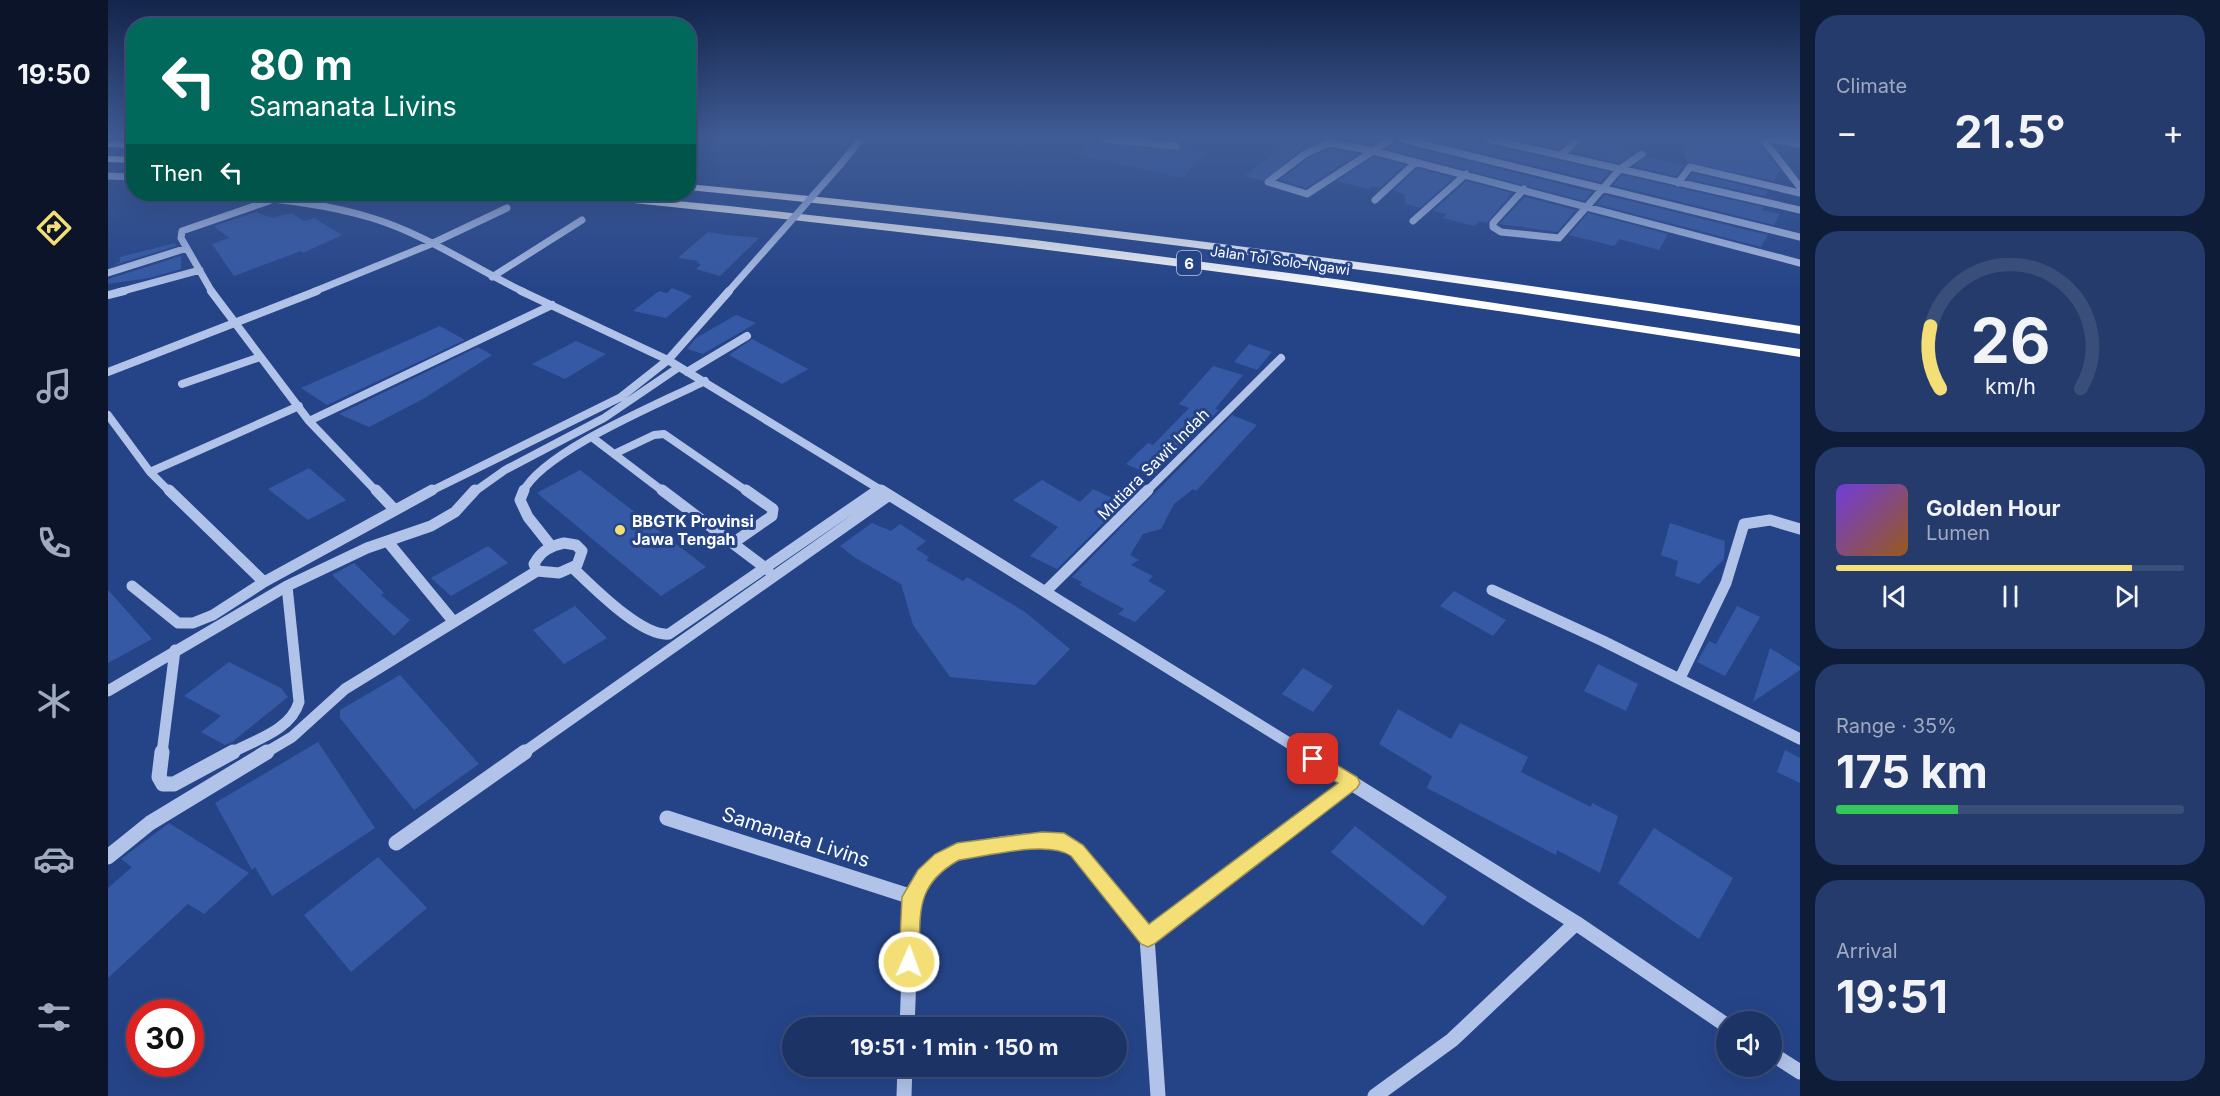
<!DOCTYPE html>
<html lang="en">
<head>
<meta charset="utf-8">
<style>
  body { margin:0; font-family:Inter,sans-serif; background:#253b6c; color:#f1f3f6; height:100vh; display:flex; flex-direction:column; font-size:22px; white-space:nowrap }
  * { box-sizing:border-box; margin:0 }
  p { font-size:20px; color:#a0aabf }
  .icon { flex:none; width:33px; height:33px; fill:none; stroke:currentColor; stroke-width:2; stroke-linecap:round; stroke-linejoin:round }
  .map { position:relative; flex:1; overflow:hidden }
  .side { display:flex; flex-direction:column; gap:15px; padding:15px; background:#0f1c38; width:420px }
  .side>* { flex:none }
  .guide { position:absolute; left:18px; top:18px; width:570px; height:183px; border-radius:24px; box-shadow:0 6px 24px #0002,0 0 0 2px #3a4e7a; background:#00695c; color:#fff; overflow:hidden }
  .buttons { position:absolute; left:1608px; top:1011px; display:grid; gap:12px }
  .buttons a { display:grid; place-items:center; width:66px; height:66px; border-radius:50%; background:#1c3366; box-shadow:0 6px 24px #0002,0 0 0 2px #3a4e7a; font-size:30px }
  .speed { position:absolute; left:18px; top:999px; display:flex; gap:12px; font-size:30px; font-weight:700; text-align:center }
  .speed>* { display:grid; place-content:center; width:78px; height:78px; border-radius:50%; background:#1c3366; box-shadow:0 6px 24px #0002,0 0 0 2px #3a4e7a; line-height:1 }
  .speed .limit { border:9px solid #d22; background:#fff; color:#111 }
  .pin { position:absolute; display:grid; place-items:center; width:51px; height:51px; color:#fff; margin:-26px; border-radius:12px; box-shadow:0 3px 9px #0006 }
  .me { position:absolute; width:66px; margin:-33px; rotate:2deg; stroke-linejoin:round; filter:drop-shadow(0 0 4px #0008) }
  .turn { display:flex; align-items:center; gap:21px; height:126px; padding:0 24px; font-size:27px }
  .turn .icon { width:78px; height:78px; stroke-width:2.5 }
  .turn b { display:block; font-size:42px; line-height:51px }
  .then { display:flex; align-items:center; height:57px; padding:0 24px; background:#0003; gap:12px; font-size:22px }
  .big { font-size:45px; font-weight:700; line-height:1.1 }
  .side .card { flex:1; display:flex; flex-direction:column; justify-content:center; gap:9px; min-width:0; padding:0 21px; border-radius:24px; background:#253b6c }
  .side .dial { align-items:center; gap:0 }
  .dial svg { height:156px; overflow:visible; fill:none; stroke:#3a4e7a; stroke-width:7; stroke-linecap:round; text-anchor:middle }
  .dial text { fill:#f1f3f6; stroke:none }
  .song { display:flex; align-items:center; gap:18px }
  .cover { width:72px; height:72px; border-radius:9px; background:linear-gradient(135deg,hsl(260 70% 55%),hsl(30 70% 35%)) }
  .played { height:6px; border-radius:3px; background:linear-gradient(90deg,#f3df76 85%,#3a4e7a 85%) }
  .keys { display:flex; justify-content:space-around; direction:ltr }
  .heat { display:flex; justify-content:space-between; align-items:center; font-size:33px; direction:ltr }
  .charge { height:9px; border-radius:4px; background:linear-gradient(90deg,#34c759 35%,#3a4e7a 0) }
  .trip { position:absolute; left:674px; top:1017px; width:345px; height:60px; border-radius:30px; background:#1c3366; box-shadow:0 6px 24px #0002,0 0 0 2px #3a4e7a; font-weight:700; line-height:60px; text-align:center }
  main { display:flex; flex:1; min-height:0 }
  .dock { display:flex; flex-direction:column; width:108px; justify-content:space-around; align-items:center; background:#0b1429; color:#a0aabf }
  .dock .icon { width:42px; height:42px }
  .dock .on { color:#f3df76 }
  .dock b { font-size:27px; color:#f1f3f6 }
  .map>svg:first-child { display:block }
  .green { fill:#2f54a0 }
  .building { fill:#3559a5 }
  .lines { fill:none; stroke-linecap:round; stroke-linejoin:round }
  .minor-far3 { stroke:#b1c3e9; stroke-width:7 }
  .minor-far2 { stroke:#b1c3e9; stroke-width:8 }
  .minor-far1 { stroke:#b1c3e9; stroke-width:11 }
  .minor { stroke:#b1c3e9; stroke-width:15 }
  .highway { fill:#fff; fill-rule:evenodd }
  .minor-bridge { stroke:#b1c3e9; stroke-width:7 }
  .route { fill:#f3df76; stroke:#9e914d; stroke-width:1.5 }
  .poi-dot { fill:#f3df76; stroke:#254488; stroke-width:2 }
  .labels { text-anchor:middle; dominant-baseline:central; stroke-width:6; stroke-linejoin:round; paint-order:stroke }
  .far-street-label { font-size:14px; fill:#fff; stroke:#254488 }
  .shield { fill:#254488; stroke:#bec7db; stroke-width:1.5 }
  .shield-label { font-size:15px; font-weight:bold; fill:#fff }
  .street-label { font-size:16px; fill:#fff; stroke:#254488 }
  .poi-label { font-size:16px; font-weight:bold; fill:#fff; stroke:#254488; text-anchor:start }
  .near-street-label { font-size:20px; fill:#fff; stroke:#254488 }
</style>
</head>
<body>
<main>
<nav class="dock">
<b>19:50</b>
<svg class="icon on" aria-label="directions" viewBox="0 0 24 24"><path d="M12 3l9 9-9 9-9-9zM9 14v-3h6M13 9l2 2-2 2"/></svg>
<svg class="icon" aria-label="music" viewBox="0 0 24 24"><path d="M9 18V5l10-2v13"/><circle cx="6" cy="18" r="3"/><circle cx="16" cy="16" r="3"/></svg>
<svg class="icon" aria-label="phone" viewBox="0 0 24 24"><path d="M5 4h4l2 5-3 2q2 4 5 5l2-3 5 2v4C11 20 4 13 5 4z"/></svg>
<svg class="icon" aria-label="climate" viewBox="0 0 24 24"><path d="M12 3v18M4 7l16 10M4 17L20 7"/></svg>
<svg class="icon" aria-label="car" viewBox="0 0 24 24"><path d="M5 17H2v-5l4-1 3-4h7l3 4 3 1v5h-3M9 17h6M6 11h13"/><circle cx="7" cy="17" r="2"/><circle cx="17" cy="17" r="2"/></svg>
<svg class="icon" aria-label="filters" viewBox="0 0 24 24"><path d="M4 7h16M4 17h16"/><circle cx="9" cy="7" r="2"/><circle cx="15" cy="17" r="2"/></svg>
</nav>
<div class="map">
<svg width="1692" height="1096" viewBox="0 0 1692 1096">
  <rect width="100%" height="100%" fill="#254488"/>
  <!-- green -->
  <path class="green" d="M983 139 1097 153 1074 178 970 155Z"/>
  <!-- building -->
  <path class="building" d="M1185 139H1216L1194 149 1155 181 1137 176Z
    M1318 139H1338L1359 144 1362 140 1375 141 1379 144 1501 172 1493 182Z
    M1426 139H1462L1451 149 1422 143Z
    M1477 139H1505L1500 144 1518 148 1516 151 1525 153 1511 163 1464 152Z
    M1571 139H1613L1652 145 1672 170 1666 181 1579 162Z
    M1289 140 1293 144 1484 192 1476 201 1279 149Z
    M1222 149 1250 154 1198 188 1172 180 1200 159Z
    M1266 157 1296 165 1272 188 1263 186 1260 189 1229 181Z
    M1539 157 1576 165 1568 176 1526 166Z
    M1309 168 1345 178 1312 208 1297 204V194L1285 191Z
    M1584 173 1660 191 1657 196 1580 179Z
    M1514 175 1656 207 1654 210 1672 214 1666 225 1505 185Z
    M1358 181 1404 193 1379 223 1371 221 1366 226 1335 218 1339 214 1325 211Z
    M1497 195 1660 235 1653 247 1489 204Z
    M1417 197 1468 210 1449 232 1391 224Z
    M148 212 164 218 183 213 196 221 206 218 234 235 195 253 193 251 126 276 104 244 121 238 106 226Z
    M1480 213 1560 234 1551 250 1512 239 1506 246 1461 235Z
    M600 232 620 235 651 238 612 276 588 269 593 264 588 263 591 261 570 258Z
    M67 243 68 246 0 267 12 262V257Z
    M73 256V269L41 278 0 284V279Z
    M564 288 584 296 558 318 525 311 551 291 559 293Z
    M628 315 648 323 595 354 579 349 588 338Z
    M332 326 357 340 219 405 193 388Z
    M644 339 700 369 674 384 621 355Z
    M468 341 498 354 457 379 424 364Z
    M1141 344 1164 352 1149 370 1126 362Z
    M370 347 384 355 315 399 261 427 231 414Z
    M1105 366 1135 375 1107 409 1111 410 1045 476 1018 464 1040 443 1045 445 1081 408 1071 404Z
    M1124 415 1149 425 1088 491 1085 489 1066 504 1053 529 1035 534 1022 555 1031 560 1023 565 1045 576 1040 581 1058 591 1027 622 1010 614 1016 609 972 585 974 582 964 577Z
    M201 468 238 500 200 520 160 489Z
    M472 470 598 567 553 596 429 493Z
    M934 480 972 502 985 489 1015 503 949 569 922 556 950 527 905 500Z
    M764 523 783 531 792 524 818 541 808 549 821 557 818 560 855 581 859 577 917 612 962 649 927 685 842 677 805 625 793 584 746 557 732 546Z
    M1562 523 1617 541 1616 559 1591 584 1567 576 1570 561 1553 555Z
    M380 546 400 563 343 596 323 578Z
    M246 563 276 593 273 595 302 620 286 636 224 575Z
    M0 590 44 639 0 663Z
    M1346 591 1398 620 1385 636 1332 606Z
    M467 606 499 638 456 664 425 630Z
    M1629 606 1652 617 1617 676 1589 662 1601 641 1608 644Z
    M1662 648 1692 667V670L1645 702Z
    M121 662 173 688 180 697 124 742 117 745 93 732 113 716 76 696Z
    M1490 664 1530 684 1518 711 1476 691Z
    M1195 668 1225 686 1205 712 1174 694Z
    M292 675 371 764 306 810 232 718V710Z
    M1290 709 1343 739 1352 723 1420 757 1413 772 1483 807 1484 803 1510 816 1492 873 1449 850 1448 855 1319 788 1324 776 1271 744Z
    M210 742 267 828 164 896 147 867 144 870 107 803Z
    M1677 750 1692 758V783L1669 772Z
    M61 823 141 873 96 914 80 904 0 978V888L24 867 13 859Z
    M1247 826 1339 897 1315 926 1223 852Z
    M1546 828 1625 878 1591 939 1510 883Z
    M270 857 319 908 243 972 196 915Z"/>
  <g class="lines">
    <!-- minor-far3 -->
    <path class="minor-far3" d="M996 139 1068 146
      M1294 139 1692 237
      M1380 139 1692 210
      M1655 139 1692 187
      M1663 139 1692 144
      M1221 143 1265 151 1199 194 1160 182 1197 154Z
      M1265 151 1692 263
      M1265 151 1283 139
      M1453 155 1471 139
      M732 165 753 139
      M0 176 26 177
      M1570 183 1582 167 1692 193
      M1416 189 1385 223V227L1393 232 1451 238 1512 169 1534 154
      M115 194C165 199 216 203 264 218 317 234 366 268 416 292
      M1267 200 1307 163
      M1305 221 1358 174
      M0 273 79 248
      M384 277 474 220
      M11 292 92 270
      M104 292 73 238 74 231 161 201
      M205 292 323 244 399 208
      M620 292 674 231"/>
    <!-- minor-far2 -->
    <path class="minor-far2" d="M103 291 201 421 269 492
      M413 291 560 360 776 492
      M0 295 16 291
      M0 372 209 291
      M579 372 639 336
      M74 384 152 357
      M0 415 42 472 62 492
      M201 421 444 305
      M485 438 556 492
      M506 454 546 435 556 434 640 492
      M42 472 191 406
      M321 492 513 397 560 360 621 291
      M366 492 397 470 496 418 571 367
      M415 492C435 451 553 403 597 381
      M768 492 770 490
      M1038 492 1173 358"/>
    <!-- minor-far1 -->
    <path class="minor-far1" d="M61 490 156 582
      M268 490 286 509
      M416 490 412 500 420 517 443 546
      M554 490 660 570
      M773 490 1197 753
      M280 542 345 621
      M456 543 468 545 474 551 469 565 451 573 429 571 426 564C433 551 442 546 456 543Z
      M625 543 664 516 665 509 638 490
      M466 569C486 588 534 637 561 634L770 490
      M24 586 70 623H85L105 615 156 582 324 490
      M1384 590 1495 641 1692 739
      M938 591 1040 490
      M1572 678 1618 583 1636 524 1662 520 1692 529
      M0 691 179 586 259 548 323 526 347 512 367 490
      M54 753 67 650
      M123 753C147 740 183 730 191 702L179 586
      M157 753 184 737 237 689 429 571
      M415 753 780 496"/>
    <!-- minor -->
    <path class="minor" d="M54 752 51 777 55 784H66L125 752
      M1194 752 1468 923 1618 1025
      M559 818 804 897C812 885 820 870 832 861 849 848 940 834 958 843 977 852 1023 917 1039 937
      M288 843 417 752
      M0 857 42 823 159 752
      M799 1028 804 897
      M1664 1054 1692 1072
      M796 1096 797 1066
      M1050 1096 1039 937 1243 783
      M1267 1096 1344 1040 1468 923"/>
    <!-- highway -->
    <path class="highway" d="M0 141 26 142V148L0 147Z
      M0 156 26 157V163L0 162Z
      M580 184C952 220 1323 269 1692 326V334C1323 277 953 227 580 190Z
      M462 194H495L621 206 927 240 1234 280 1692 349V357C1285 292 877 238 467 197Z"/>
    <!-- minor-bridge -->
    <path class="minor-bridge" d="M674 231 732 165"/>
  </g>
  <!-- sky -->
  <linearGradient id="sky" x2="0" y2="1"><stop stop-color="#14254b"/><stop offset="0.47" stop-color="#405c96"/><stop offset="1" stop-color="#405c96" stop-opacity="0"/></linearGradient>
  <rect width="1692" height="293" fill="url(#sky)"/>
  <!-- route -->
  <path class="route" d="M1205 751 1249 777 1252 783 1249 788 1046 944 1040 947 1033 944 963 856C940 840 880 856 851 860 805 886 813 915 811 962L808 969 801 972 794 969 791 962 794 897 810 870 827 854 849 843 934 832 956 833 975 845 1041 924 1230 783 1199 764 1197 759 1199 754Z"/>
  <!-- markers -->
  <circle class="poi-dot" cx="512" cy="530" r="6"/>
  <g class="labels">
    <!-- far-street labels -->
    <g class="far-street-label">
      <text transform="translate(1172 260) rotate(8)">Jalan Tol Solo–Ngawi</text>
    </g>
    <!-- shield labels -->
    <rect class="shield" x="1069" y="251" width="24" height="24" rx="4.5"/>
    <g class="shield-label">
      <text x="1081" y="263">6</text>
    </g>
    <!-- street labels -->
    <g class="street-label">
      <text transform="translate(1045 464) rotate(-45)">Mutiara Sawit Indah</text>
    </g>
    <!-- poi labels -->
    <g class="poi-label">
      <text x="524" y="521">BBGTK Provinsi<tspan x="524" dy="18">Jawa Tengah</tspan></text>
    </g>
    <!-- near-street labels -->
    <g class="near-street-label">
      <text transform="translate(688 837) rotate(18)">Samanata Livins</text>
    </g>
  </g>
</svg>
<div class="buttons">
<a><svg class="icon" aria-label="sound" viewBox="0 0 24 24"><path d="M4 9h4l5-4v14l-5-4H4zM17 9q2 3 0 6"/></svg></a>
</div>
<div class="speed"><div class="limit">30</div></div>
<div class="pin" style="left:1205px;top:759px;background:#d93025"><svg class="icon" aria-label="arrive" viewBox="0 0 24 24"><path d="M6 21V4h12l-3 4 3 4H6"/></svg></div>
<svg class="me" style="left:801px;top:962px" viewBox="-20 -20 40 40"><circle r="17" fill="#f3df76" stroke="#fff" stroke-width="3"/><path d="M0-11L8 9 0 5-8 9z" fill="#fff"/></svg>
<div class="trip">19:51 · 1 min · 150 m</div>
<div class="guide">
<div class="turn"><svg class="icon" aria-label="left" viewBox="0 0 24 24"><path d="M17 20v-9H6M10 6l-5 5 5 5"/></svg><div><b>80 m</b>Samanata Livins</div></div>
<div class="then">Then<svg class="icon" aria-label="left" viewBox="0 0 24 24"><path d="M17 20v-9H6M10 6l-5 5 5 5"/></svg></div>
</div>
</div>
<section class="side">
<div class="card"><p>Climate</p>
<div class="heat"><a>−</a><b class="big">21.5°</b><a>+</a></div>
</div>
<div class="card dial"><svg viewBox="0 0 100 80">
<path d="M14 69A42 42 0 1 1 86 69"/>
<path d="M14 69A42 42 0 0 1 9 37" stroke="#f3df76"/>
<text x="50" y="56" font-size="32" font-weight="700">26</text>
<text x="50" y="72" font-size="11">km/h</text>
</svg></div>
<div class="card">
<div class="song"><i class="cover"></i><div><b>Golden Hour</b><p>Lumen</p></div></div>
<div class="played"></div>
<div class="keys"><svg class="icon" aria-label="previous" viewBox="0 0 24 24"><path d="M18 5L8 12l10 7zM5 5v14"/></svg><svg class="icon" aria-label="pause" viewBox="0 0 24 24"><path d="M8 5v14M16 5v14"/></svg><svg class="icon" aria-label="next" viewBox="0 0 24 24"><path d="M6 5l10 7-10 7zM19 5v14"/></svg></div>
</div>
<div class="card"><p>Range · 35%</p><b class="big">175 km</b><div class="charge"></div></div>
<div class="card"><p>Arrival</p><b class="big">19:51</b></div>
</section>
</main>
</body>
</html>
